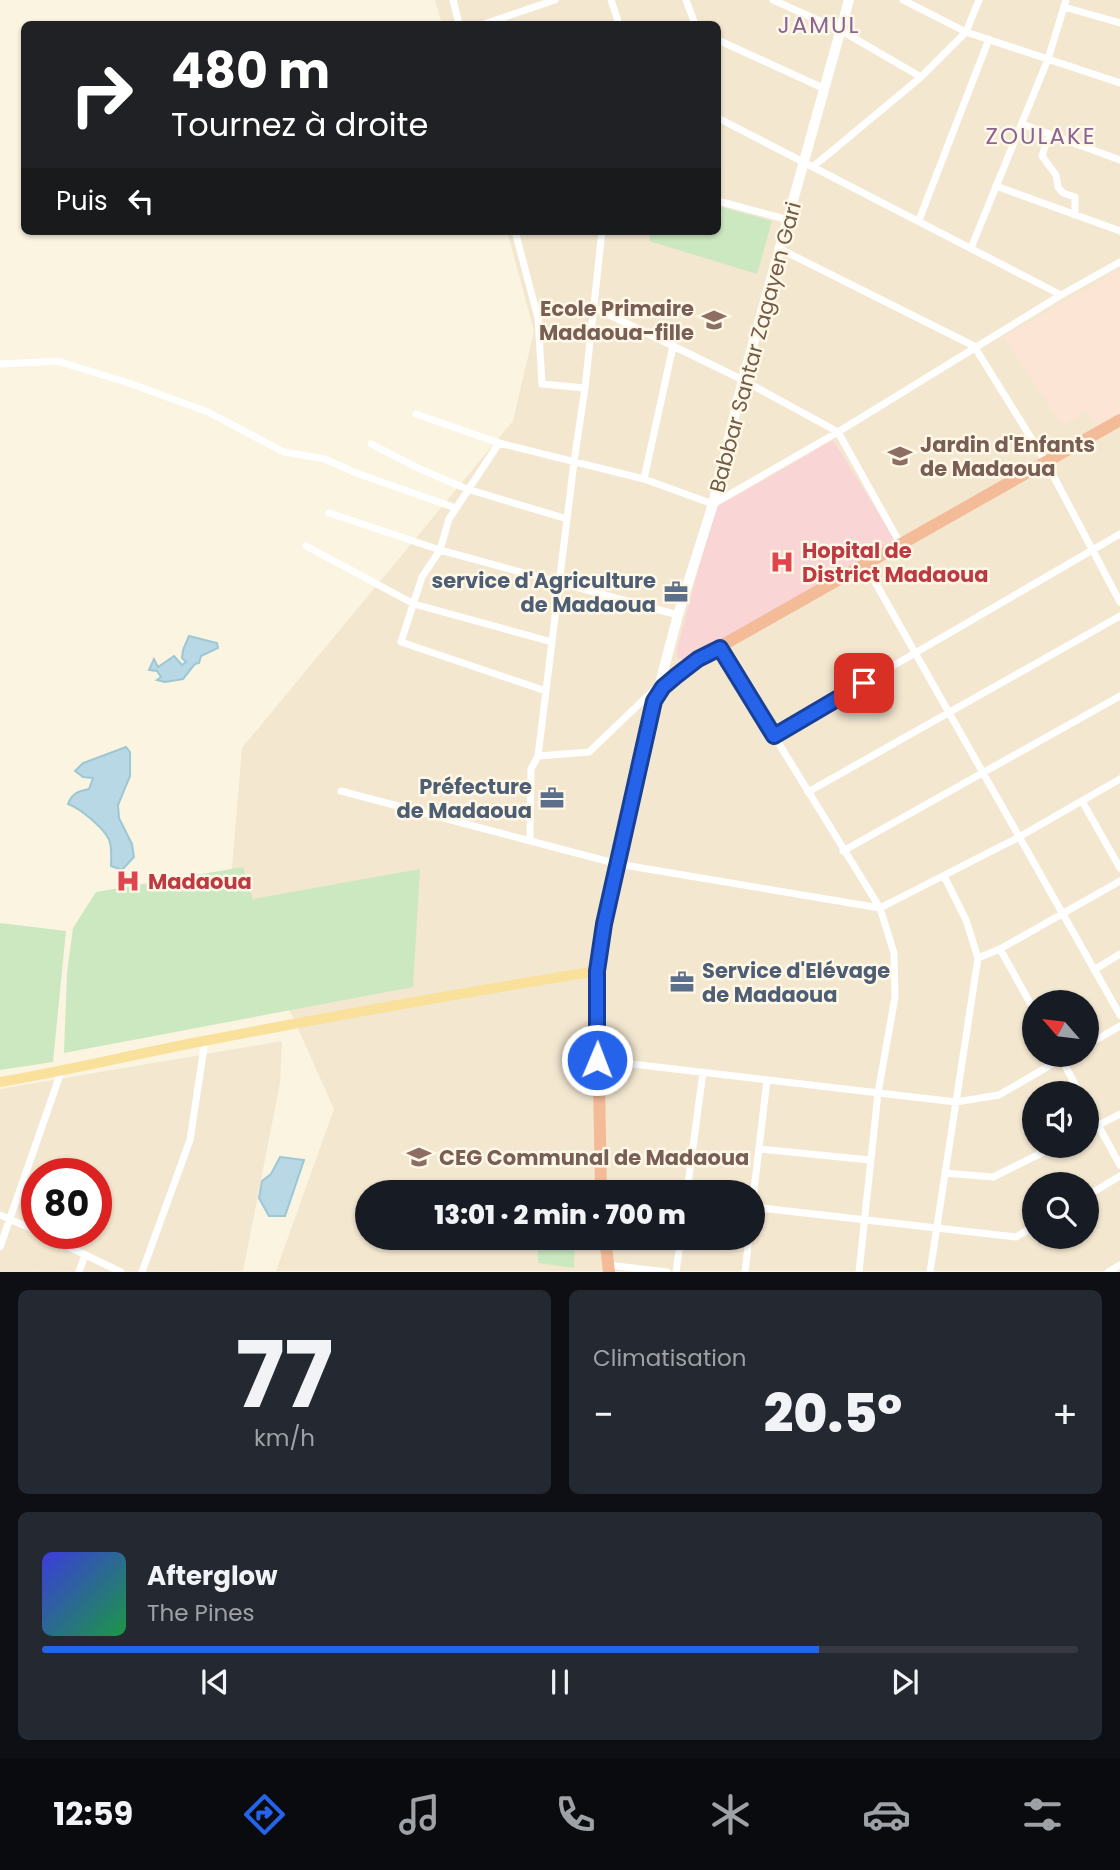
<!DOCTYPE html>
<html lang="fr">
<head>
<meta charset="utf-8">
<style>
  body { margin:0; font-family:Poppins,sans-serif; background:#242831; color:#f1f3f6; height:100vh; display:flex; flex-direction:column; font-size:26px; white-space:nowrap }
  * { box-sizing:border-box; margin:0 }
  p { font-size:23px; color:#9ea1a6 }
  .icon { flex:none; width:38px; height:38px; fill:none; stroke:currentColor; stroke-width:2; stroke-linecap:round; stroke-linejoin:round }
  .map { position:relative; height:1272px; overflow:hidden }
  .details { display:flex; flex-direction:column; gap:18px; padding:18px; background:#0d0f14; flex:1 }
  .details>* { flex:none }
  .hud { position:absolute; left:21px; top:21px; width:700px; height:214px; border-radius:10px; box-shadow:0 2px 5px #0004; background:#202124; color:#fff; overflow:hidden }
  .needle { width:46px; rotate:298deg }
  .controls { position:absolute; left:1022px; top:990px; display:grid; gap:14px }
  .controls a { display:grid; place-items:center; width:77px; height:77px; border-radius:50%; background:#171b24; box-shadow:0 2px 5px #0004; font-size:35px }
  .speed { position:absolute; left:21px; top:1158px; display:flex; gap:14px; font-size:35px; font-weight:700; text-align:center }
  .speed>* { display:grid; place-content:center; width:91px; height:91px; border-radius:50%; background:#171b24; box-shadow:0 2px 5px #0004; line-height:1 }
  .speed .limit { border:10px solid #d22; background:#fff; color:#111 }
  .pin { position:absolute; display:grid; place-items:center; width:60px; height:60px; color:#fff; margin:-30px; border-radius:14px; box-shadow:0 4px 10px #0006 }
  .me { position:absolute; width:77px; margin:-38px; rotate:1deg; stroke-linejoin:round; filter:drop-shadow(0 0 5px #0008) }
  .turn { display:flex; align-items:center; gap:24px; height:147px; padding:0 35px; font-size:32px }
  .turn .icon { width:91px; height:91px; stroke-width:2.5 }
  .turn b { display:block; font-size:49px; line-height:60px }
  .then { display:flex; align-items:center; height:66px; padding:0 35px; background:#0003; gap:14px; font-size:26px }
  .big { font-size:52px; font-weight:800; line-height:1.1 }
  .details .tile { flex:1; display:flex; flex-direction:column; justify-content:center; gap:10px; min-width:0; padding:0 24px; border-radius:10px; background:#242831 }
  .details .dial { align-items:center; gap:0 }
  .dial b { font-size:91px; line-height:1 }
  .song { display:flex; align-items:center; gap:21px }
  .cover { width:84px; height:84px; border-radius:10px; background:linear-gradient(135deg,hsl(240 70% 55%),hsl(140 70% 35%)) }
  .played { height:7px; border-radius:4px; background:linear-gradient(90deg,#2563eb 75%,#363941 75%) }
  .keys { display:flex; justify-content:space-around; direction:ltr }
  .heat { display:flex; justify-content:space-between; align-items:center; font-size:38px; direction:ltr }
  .details .tiles { flex:1; display:grid; gap:18px; grid-template-columns:1fr 1fr }
  .tile:last-child { grid-column:span 2 }
  .trip { position:absolute; left:355px; top:1180px; width:410px; height:70px; border-radius:35px; background:#171b24; box-shadow:0 2px 5px #0004; font-weight:800; line-height:70px; text-align:center }
  .menu { display:flex; height:112px; justify-content:space-around; align-items:center; background:#090b0e; color:#9ea1a6 }
  .menu .icon { width:49px; height:49px }
  .menu .on { color:#2563eb }
  .menu b { font-size:32px; color:#f1f3f6 }
  .map>svg:first-child { display:block }
  .residential { fill:#f3e7d0; fill-rule:evenodd }
  .commercial { fill:#fce5d5 }
  .medical { fill:#f9d5d5 }
  .green { fill:#cce8c1 }
  .water { fill:#b7d8e4; stroke:#9dc7d5; stroke-width:2 }
  .lines { fill:none; stroke-linecap:round; stroke-linejoin:round }
  .street { stroke:#fff; stroke-width:7 }
  .secondary { stroke:#fff; stroke-width:10 }
  .primary { stroke:#f9e09b; stroke-width:10 }
  .highway { stroke:#f4bb99; stroke-width:12 }
  .route-casing { stroke:#184099; stroke-width:18 }
  .route { stroke:#2563eb; stroke-width:12 }
  .labels { text-anchor:middle; dominant-baseline:central; stroke-width:5; stroke-linejoin:round; paint-order:stroke }
  .education-label { font-size:21px; font-weight:bold; fill:#785e54; stroke:#fff8e7; text-anchor:start }
  .street-label { font-size:21px; fill:#725c49; stroke:#fff8e7 }
  .health-label { font-size:21px; font-weight:bold; fill:#be3a42; stroke:#fff8e7; text-anchor:start }
  .service-label { font-size:21px; font-weight:bold; fill:#4e5e75; stroke:#fff8e7; text-anchor:end }
  .neighbourhood-label { font-size:23px; letter-spacing:2px; fill:#8a6495; stroke:#fff8e7 }
</style>
</head>
<body>
<div class="map">
<svg width="1120" height="1272" viewBox="0 0 1120 1272">
  <rect width="100%" height="100%" fill="#fbf4e1"/>
  <!-- residential -->
  <path class="residential" d="M435 0H1120V1271H276L334 1109 231 879 242 748 513 421 534 331 507 231H718V24H442ZM1034 1003H1087V1055H1034ZM1034 1094H1087V1146H1034ZM1034 1185H1087V1237H1034ZM368 1192H752V1237H368Z
    M282 1041 280 1083 243 1271 0 1272V1089ZM37 1174H96V1234H37Z"/>
  <!-- commercial -->
  <path class="commercial" d="M1120 269V415L1099 428 1086 412 1062 426 1004 337Z"/>
  <!-- medical -->
  <path class="medical" d="M833 440 897 543 693 657 677 659V649L715 508Z"/>
  <!-- green -->
  <path class="green" d="M718 206 772 221 757 274 649 241 651 231H718Z
    M243 867 253 899 420 869 413 987 64 1053 67 973 73 928 96 892Z
    M0 923 66 931 53 1062 0 1070Z
    M538 1237H575L574 1268 538 1263Z"/>
  <!-- water -->
  <path class="water" d="M189 636 217 643 218 648 201 656 199 663 195 664 183 679 165 682 157 680 161 677 157 671 149 670 154 659 158 667 174 656 182 665 186 662 182 658 183 650Z
    M126 747 130 752V776L118 805 119 818 132 844 134 857 122 870 111 866C111 859 112 850 110 843 108 831 80 808 68 804 72 793 79 791 89 789L93 778 83 777 75 771 83 763Z
    M280 1157 304 1160 285 1216H269L259 1198 262 1181 271 1174Z"/>
  <g class="lines">
    <!-- street -->
    <path class="street" d="M453 0 459 24
      M611 0 619 24
      M686 0 695 24
      M773 0 840 30 921 77
      M903 0 966 32 1120 83
      M1064 7 1120 23
      M484 24 555 0
      M718 40 825 89
      M718 118 1061 295
      M1022 124 1120 160
      M1049 134 1042 156 1056 175 1058 187 1063 193 1075 197V215
      M814 166 921 77 966 32 979 0
      M996 186 1120 231
      M718 201 789 220
      M919 220 989 39
      M515 231 538 318 542 384 585 388
      M971 248 1048 59 1066 0
      M780 249 974 346 1046 462 1120 602
      M593 307 743 380 838 432 901 545
      M0 364 57 361 129 383 208 412 284 452 325 459 356 473 456 508
      M416 414 499 443 644 479 713 504 838 432 1061 295 1120 262
      M499 443 449 519 440 550 422 577 401 642 546 691
      M371 444 420 469 467 489 567 519
      M644 479 673 346
      M329 513 440 550 678 615
      M306 546 414 604 552 642
      M866 566 1120 1015
      M720 648 880 908 894 953 895 997 878 1093 859 1272
      M774 735 1120 534
      M538 756 589 752 658 686
      M341 791 618 864 880 908 1019 837 1120 779
      M808 792 1120 616
      M1082 801 1120 868
      M530 841 531 769 538 756 574 462 585 388 602 231
      M843 851 1120 696
      M1000 949 1034 1010
      M978 958 1000 949 1120 881
      M1094 970 1120 954
      M1087 1045 1120 1026
      M1060 1056 1080 1094
      M598 1060 956 1102 999 1095 1068 1055
      M1087 1105 1120 1165
      M1087 1131 1120 1114
      M759 1149 870 1160
      M945 1173 993 1177 1056 1146
      M687 1192 703 1072
      M1087 1196 1120 1176
      M752 1207 1016 1237 1034 1226
      M752 1207 767 1080
      M0 1215 37 1231
      M42 1234 121 1272
      M0 1247 61 1072
      M608 1265 667 1272
      M79 1272 85 1255
      M142 1272 190 1140 205 1041
      M676 1272 681 1237
      M745 1272 749 1237
      M930 1272 978 958 966 920 944 876
      M1108 1272 1120 1265"/>
    <!-- secondary -->
    <path class="secondary" d="M658 691 678 615 713 504 743 380 849 0"/>
    <!-- primary -->
    <path class="primary" d="M0 1082C70 1070 139 1053 209 1040 338 1015 467 992 597 971"/>
    <!-- highway -->
    <path class="highway" d="M601 1192 597 971 604 924 654 701 662 687 698 659 1120 420
      M605 1237 609 1272"/>
  </g>
  <g class="lines">
    <!-- route casing -->
    <g class="route-casing">
      <path id="route" d="M597 1060V971L604 924 654 701 663 687 676 676 698 659 720 648 774 736 864 683"/>
    </g>
    <!-- route -->
    <use href="#route" class="route"/>
  </g>
  <!-- icons -->
  <defs>
    <g id="school-bare" transform="scale(1.89)"><path d="M0-5L7-2L0 1L-7-2ZM-4 1L0 2.5L4 1V4Q0 6-4 4Z" fill="#8d6e63" stroke="#fff8e7" stroke-width="2.5" paint-order="stroke"/></g>
    <g id="hospital-bare" transform="scale(1.89)"><path d="M-5-5h3v3.5h4V-5h3V5h-3V1.5h-4V5h-3Z" fill="#e0444e" stroke="#fff8e7" stroke-width="2.5" paint-order="stroke"/></g>
    <g id="office-bare" transform="scale(1.89)"><path d="M-6-3h4V-5.5h4V-3h4V5H-6ZM-1-4.5V-3h2v-1.5ZM-6 0V1H6V0Z" fill="#5c6f8a" stroke="#fff8e7" stroke-width="2.5" paint-order="stroke"/></g>
  </defs>
  <g fill-rule="evenodd">
    <use href="#school-bare" x="714" y="320"/>
    <use href="#school-bare" x="900" y="456"/>
    <use href="#hospital-bare" x="782" y="562"/>
    <use href="#office-bare" x="676" y="592"/>
    <use href="#office-bare" x="552" y="798"/>
    <use href="#hospital-bare" x="128" y="881"/>
    <use href="#office-bare" x="682" y="982"/>
    <use href="#school-bare" x="419" y="1157"/>
  </g>
  <g class="labels">
    <!-- education labels -->
    <g class="education-label">
      <text x="694" y="308" text-anchor="end">Ecole Primaire<tspan x="694" dy="24">Madaoua-fille</tspan></text>
      <text x="920" y="444">Jardin d'Enfants<tspan x="920" dy="24">de Madaoua</tspan></text>
      <text x="439" y="1157">CEG Communal de Madaoua</text>
    </g>
    <!-- street labels -->
    <g class="street-label">
      <text transform="translate(755 347) rotate(-75)">Babbar Santar Zagayen Gari</text>
    </g>
    <!-- health labels -->
    <g class="health-label">
      <text x="802" y="550">Hopital de<tspan x="802" dy="24">District Madaoua</tspan></text>
      <text x="148" y="881">Madaoua</text>
    </g>
    <!-- service labels -->
    <g class="service-label">
      <text x="656" y="580">service d'Agriculture<tspan x="656" dy="24">de Madaoua</tspan></text>
      <text x="532" y="786">Préfecture<tspan x="532" dy="24">de Madaoua</tspan></text>
      <text x="702" y="970" text-anchor="start">Service d'Elévage<tspan x="702" dy="24">de Madaoua</tspan></text>
    </g>
    <!-- neighbourhood labels -->
    <g class="neighbourhood-label">
      <text x="819" y="25">JAMUL</text>
      <text x="1041" y="136">ZOULAKE</text>
    </g>
  </g>
</svg>
<div class="controls">
<a><svg class="needle" viewBox="-14 -14 28 28"><path d="M0-13l5 13h-10z" fill="#e53935"/><path d="M0 13l5-13h-10z" fill="#9ea1a6"/></svg></a>
<a><svg class="icon" aria-label="sound" viewBox="0 0 24 24"><path d="M4 9h4l5-4v14l-5-4H4zM17 9q2 3 0 6"/></svg></a>
<a><svg class="icon" aria-label="search" viewBox="0 0 24 24"><circle cx="10" cy="10" r="6"/><path d="M15 15l6 6"/></svg></a>
</div>
<div class="speed"><div class="limit">80</div></div>
<div class="pin" style="left:864px;top:683px;background:#d93025"><svg class="icon" aria-label="arrive" viewBox="0 0 24 24"><path d="M6 21V4h12l-3 4 3 4H6"/></svg></div>
<svg class="me" style="left:597px;top:1060px" viewBox="-20 -20 40 40"><circle r="17" fill="#2563eb" stroke="#fff" stroke-width="3"/><path d="M0-11L8 9 0 5-8 9z" fill="#fff"/></svg>
<div class="trip">13:01 · 2 min · 700 m</div>
<div class="hud">
<div class="turn"><svg class="icon" aria-label="right" viewBox="0 0 24 24"><path d="M7 20v-9h11M14 6l5 5-5 5"/></svg><div><b>480 m</b>Tournez à droite</div></div>
<div class="then">Puis<svg class="icon" aria-label="left" viewBox="0 0 24 24"><path d="M17 20v-9H6M10 6l-5 5 5 5"/></svg></div>
</div>
</div>
<section class="details">
<div class="tiles">
<div class="tile dial"><b>77</b><p>km/h</p></div>
<div class="tile"><p>Climatisation</p>
<div class="heat"><a>−</a><b class="big">20.5°</b><a>+</a></div>
</div>
<div class="tile">
<div class="song"><i class="cover"></i><div><b>Afterglow</b><p>The Pines</p></div></div>
<div class="played"></div>
<div class="keys"><svg class="icon" aria-label="previous" viewBox="0 0 24 24"><path d="M18 5L8 12l10 7zM5 5v14"/></svg><svg class="icon" aria-label="pause" viewBox="0 0 24 24"><path d="M8 5v14M16 5v14"/></svg><svg class="icon" aria-label="next" viewBox="0 0 24 24"><path d="M6 5l10 7-10 7zM19 5v14"/></svg></div>
</div>
</div>
</section>
<nav class="menu">
<b>12:59</b>
<svg class="icon on" aria-label="directions" viewBox="0 0 24 24"><path d="M12 3l9 9-9 9-9-9zM9 14v-3h6M13 9l2 2-2 2"/></svg>
<svg class="icon" aria-label="music" viewBox="0 0 24 24"><path d="M9 18V5l10-2v13"/><circle cx="6" cy="18" r="3"/><circle cx="16" cy="16" r="3"/></svg>
<svg class="icon" aria-label="phone" viewBox="0 0 24 24"><path d="M5 4h4l2 5-3 2q2 4 5 5l2-3 5 2v4C11 20 4 13 5 4z"/></svg>
<svg class="icon" aria-label="climate" viewBox="0 0 24 24"><path d="M12 3v18M4 7l16 10M4 17L20 7"/></svg>
<svg class="icon" aria-label="car" viewBox="0 0 24 24"><path d="M5 17H2v-5l4-1 3-4h7l3 4 3 1v5h-3M9 17h6M6 11h13"/><circle cx="7" cy="17" r="2"/><circle cx="17" cy="17" r="2"/></svg>
<svg class="icon" aria-label="filters" viewBox="0 0 24 24"><path d="M4 7h16M4 17h16"/><circle cx="9" cy="7" r="2"/><circle cx="15" cy="17" r="2"/></svg>
</nav>
</body>
</html>
